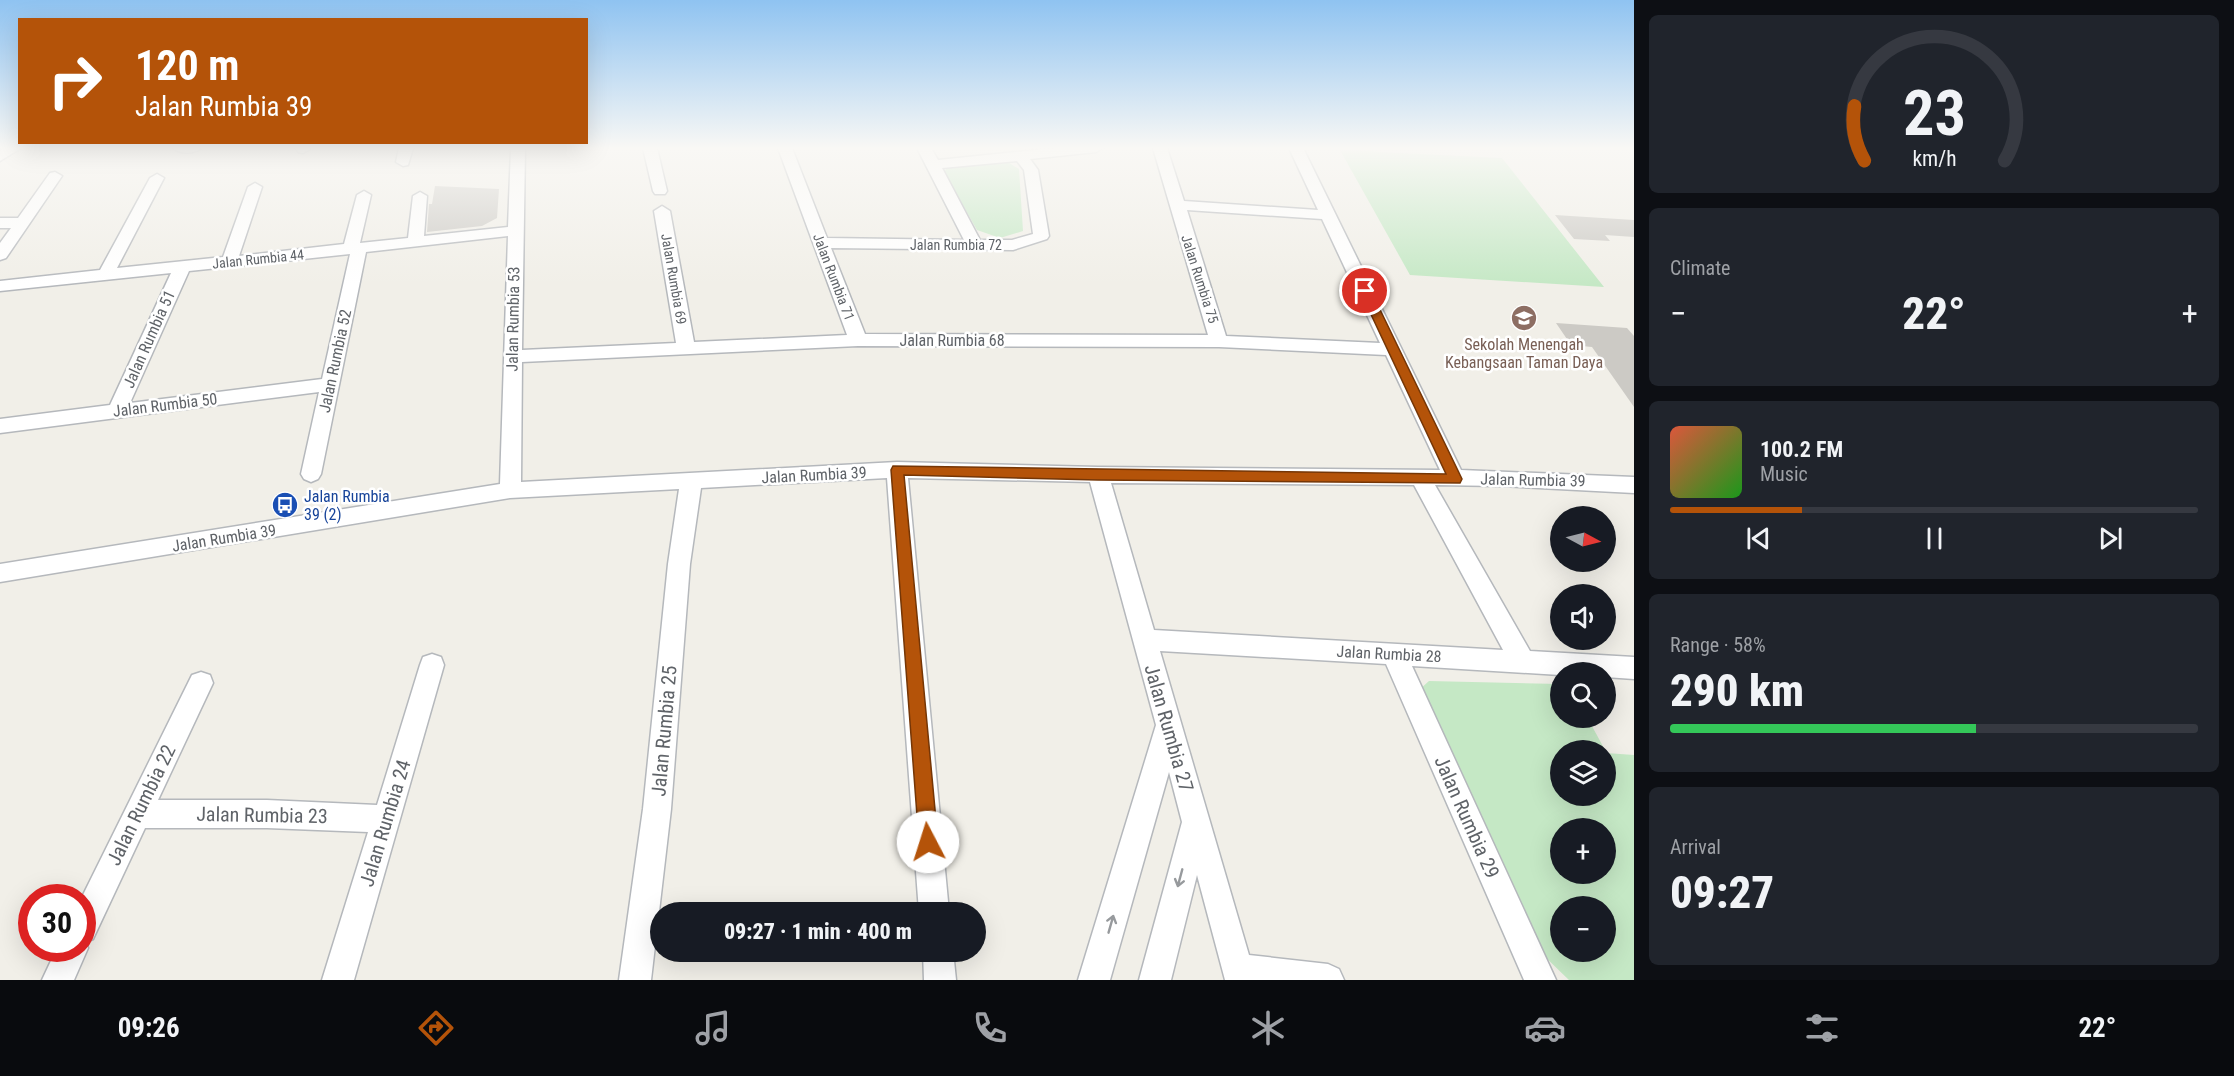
<!DOCTYPE html>
<html lang="en">
<head>
<meta charset="utf-8">
<style>
  body { margin:0; font-family:"Roboto Condensed",sans-serif; background:#20242c; color:#f1f3f6; height:100vh; display:flex; flex-direction:column; font-size:22px; white-space:nowrap }
  * { box-sizing:border-box; margin:0 }
  p { font-size:20px; color:#9ea1a6 }
  .icon { flex:none; width:33px; height:33px; fill:none; stroke:currentColor; stroke-width:2; stroke-linecap:round; stroke-linejoin:round }
  .map { position:relative; flex:1; overflow:hidden }
  .sheet { display:flex; flex-direction:column; gap:15px; padding:15px; background:#0d0f14; width:600px }
  .sheet>* { flex:none }
  .top-card { position:absolute; left:18px; top:18px; width:570px; height:126px; border-radius:0px; box-shadow:0 6px 24px #0002; background:#b45309; color:#fff; overflow:hidden }
  .needle { width:39px; rotate:97deg }
  .controls { position:absolute; left:1550px; top:506px; display:grid; gap:12px }
  .controls a { display:grid; place-items:center; width:66px; height:66px; border-radius:50%; background:#171b24; box-shadow:0 6px 24px #0002; font-size:30px }
  .speed { position:absolute; left:18px; top:884px; display:flex; gap:12px; font-size:30px; font-weight:700; text-align:center }
  .speed>* { display:grid; place-content:center; width:78px; height:78px; border-radius:50%; background:#171b24; box-shadow:0 6px 24px #0002; line-height:1 }
  .speed .limit { border:9px solid #d22; background:#fff; color:#111 }
  .pin { position:absolute; display:grid; place-items:center; width:51px; height:51px; color:#fff; margin:-26px; border:3px solid #fff; border-radius:50%; box-shadow:0 2px 6px #0007 }
  .me { position:absolute; width:66px; margin:-33px; rotate:355deg; stroke-linejoin:round; filter:drop-shadow(0 0 4px #0008) }
  .turn { display:flex; align-items:center; gap:21px; height:126px; padding:0 18px; font-size:27px }
  .turn .icon { width:78px; height:78px; stroke-width:2.5 }
  .turn b { display:block; font-size:42px; line-height:51px }
  .big { font-size:45px; font-weight:800; line-height:1.1 }
  .sheet .widget { flex:1; display:flex; flex-direction:column; justify-content:center; gap:9px; min-width:0; padding:0 21px; border-radius:9px; background:#20242c }
  .sheet .dial { align-items:center; gap:0 }
  .dial svg { height:156px; overflow:visible; fill:none; stroke:#363941; stroke-width:7; stroke-linecap:round; text-anchor:middle }
  .dial text { fill:#f1f3f6; stroke:none }
  .song { display:flex; align-items:center; gap:18px }
  .cover { width:72px; height:72px; border-radius:9px; background:linear-gradient(135deg,hsl(10 70% 55%),hsl(120 70% 35%)) }
  .played { height:6px; border-radius:3px; background:linear-gradient(90deg,#b45309 25%,#363941 25%) }
  .keys { display:flex; justify-content:space-around; direction:ltr }
  .heat { display:flex; justify-content:space-between; align-items:center; font-size:33px; direction:ltr }
  .charge { height:9px; border-radius:4px; background:linear-gradient(90deg,#34c759 58%,#363941 0) }
  .trip { position:absolute; left:650px; top:902px; width:336px; height:60px; border-radius:30px; background:#171b24; box-shadow:0 6px 24px #0002; font-weight:800; line-height:60px; text-align:center }
  .tab-bar { display:flex; height:96px; justify-content:space-around; align-items:center; background:#090b0e; color:#9ea1a6 }
  .tab-bar .icon { width:42px; height:42px }
  .tab-bar .current { color:#b45309 }
  .tab-bar b { font-size:27px; color:#f1f3f6 }
  main { display:flex; flex:1; min-height:0 }
  .map>svg:first-child { display:block }
  .green { fill:#c5e8c5; fill-rule:evenodd }
  .building { fill:#cccac5 }
  .lines { fill:none; stroke-linecap:round; stroke-linejoin:round }
  .minor-casing { stroke:#b5b8bc; stroke-width:3 }
  .minor { fill:#fff; fill-rule:evenodd }
  .oneway { stroke:#979a9d }
  .route { fill:#b45309; stroke:#753606; stroke-width:1.5 }
  .labels { text-anchor:middle; dominant-baseline:central; stroke-width:5; stroke-linejoin:round; paint-order:stroke }
  .far-street-label { font-size:14px; fill:#5f6368; stroke:#fff }
  .street-label { font-size:16px; fill:#5f6368; stroke:#fff }
  .education-label { font-size:16px; fill:#785e54; stroke:#fff }
  .transit-label { font-size:16px; fill:#164399; stroke:#fff; text-anchor:start }
  .near-street-label { font-size:20px; fill:#5f6368; stroke:#fff }
</style>
</head>
<body>
<main>
<div class="map">
<svg width="1634" height="980" viewBox="0 0 1634 980">
  <rect width="100%" height="100%" fill="#f1efe8"/>
  <!-- green -->
  <path class="green" d="M1340 150 1502 158 1604 287 1410 275Z
    M1006 161 1019 169 1023 231 1000 238 977 230 944 172 948 167Z
    M1429 681 1560 684V717H1587L1605 750H1560V795H1605V751L1606 753 1634 755V980H1569L1540 952 1419 690ZM1560 828H1605V873H1560ZM1560 906H1605V951H1560Z"/>
  <!-- building -->
  <path class="building" d="M435 186 499 189 497 218 482 226 427 232 429 204H432Z
    M1555 215 1634 220V237L1605 235 1610 241 1574 239Z
    M1556 323 1627 328 1634 336V407L1592 347 1571 345Z"/>
  <g class="lines">
    <!-- minor casing -->
    <g class="minor-casing">
      <path id="minor" d="M4 148H21L0 161V151Z
        M173 148H201C195 154 179 154 173 148Z
        M296 148H310V149L303 153 298 152Z
        M399 148H413L408 165 403 166 396 162Z
        M511 148H525L522 350 676 343 654 211 662 206 670 211 694 342 847 335 778 148H792L827 238 964 240 917 148H931L938 160 1056 148H1103L1096 152 1030 159 1038 170 1049 236 1047 239 1013 250 831 248 865 334 1208 335 1153 148H1167L1184 201 1318 210 1289 148H1303L1461 470 1634 477V493L1500 486 1435 485 1530 651 1634 657V679L1605 677V672H1560V675L1412 666 1556 980H1524L1386 664 1160 651 1249 955 1328 964 1339 969 1344 980H1225L1197 875 1171 980H1139L1182 822 1169 772 1110 980H1078L1156 725 1090 482 908 478 949 912H919L887 478 701 488 690 564 671 809 651 980H619L643 809 668 564 679 489 510 498 0 582V564L500 484 508 236 366 252 321 474 318 479 311 482 304 479 301 474 319 392 0 433V419L110 405 171 273 0 291V281L100 270 150 178 157 174 164 178 117 268 223 257 248 187 255 183 262 187 239 256 344 244 357 195 364 191 371 195 360 243 408 238 413 196 420 192 427 196 424 236 508 227ZM1017 161 1024 170 1033 234 1012 240H980L942 168ZM1187 210 1322 219 1380 343 1226 336ZM350 254 322 379 130 403 189 271ZM858 346 1219 347 1386 355 1440 470 1098 467 897 462 521 482 522 362ZM1111 483 1414 485 1503 650 1154 630Z
        M643 148H657L667 191 665 194H655L653 191Z
        M55 172 62 176 6 258 0 260V243L11 228H0V218H18L50 173Z
        M432 654 441 657 444 665 354 980H322L368 832 267 828H145L93 939 86 942 88 948 74 980H42L57 948H82V897L192 675 201 672 210 675 213 683 158 800H267L377 805 420 665 423 657Z
        M923 951H953L956 980H924Z"/>
    </g>
    <!-- minor -->
    <use href="#minor" class="minor"/>
  </g>
  <!-- one-way arrows -->
  <defs><path id="oneway-shaft" d="M-6 0H5M1.5-3L5.5 0L1.5 3" fill="none" stroke-width="1.6" stroke-linecap="round" stroke-linejoin="round" transform="scale(1.5)"/></defs>
  <g class="oneway">
    <use href="#oneway-shaft" transform="translate(1180 878) rotate(105)"/>
    <use href="#oneway-shaft" transform="translate(1111 924) rotate(-74)"/>
  </g>
  <!-- sky -->
  <linearGradient id="sky" x2="0" y2="1"><stop stop-color="#8fc3f1"/><stop offset="0.52" stop-color="#f9f8f5"/><stop offset="1" stop-color="#f9f8f5" stop-opacity="0"/></linearGradient>
  <rect width="1634" height="285" fill="url(#sky)"/>
  <!-- route -->
  <path class="route" d="M1365 288 1371 291 1462 479 1460 483 1098 480 904 475 938 842 935 849 928 851 922 849 919 842 891 470 893 466 1446 474 1360 291Z"/>
  <!-- icons -->
  <defs>
    <g id="school-disc" transform="scale(1.35)"><circle r="9.5" fill="#8d6e63" stroke="#fff"/><path d="M0-5L7-2L0 1L-7-2ZM-4 1L0 2.5L4 1V4Q0 6-4 4Z" fill="#fff"/></g>
    <g id="bus-disc" transform="scale(1.35)"><circle r="9.5" fill="#1a4fb4" stroke="#fff"/><path d="M-5-6H5V4H4V6H2V4H-2V6H-4V4H-5ZM-3.5-4V0h7V-4ZM-3.5 1.2v1.5H-2V1.2ZM2 1.2v1.5H3.5V1.2Z" fill="#fff"/></g>
  </defs>
  <g fill-rule="evenodd">
    <use href="#school-disc" x="1524" y="318"/>
    <use href="#bus-disc" x="285" y="505"/>
  </g>
  <g class="labels">
    <!-- far-street labels -->
    <g class="far-street-label">
      <text x="956" y="245">Jalan Rumbia 72</text>
      <text transform="translate(258 259) rotate(-6)">Jalan Rumbia 44</text>
      <text transform="translate(834 277) rotate(69)">Jalan Rumbia 71</text>
      <text transform="translate(674 279) rotate(80)">Jalan Rumbia 69</text>
      <text transform="translate(1200 279) rotate(72)">Jalan Rumbia 75</text>
    </g>
    <!-- street labels -->
    <g class="street-label">
      <text transform="translate(513 319) rotate(-89)">Jalan Rumbia 53</text>
      <text transform="translate(149 339) rotate(-66)">Jalan Rumbia 51</text>
      <text x="952" y="340">Jalan Rumbia 68</text>
      <text transform="translate(335 361) rotate(-78)">Jalan Rumbia 52</text>
      <text transform="translate(165 405) rotate(-7)">Jalan Rumbia 50</text>
      <text transform="translate(814 475) rotate(-3)">Jalan Rumbia 39</text>
      <text transform="translate(1533 480) rotate(1)">Jalan Rumbia 39</text>
      <text transform="translate(224 538) rotate(-9)">Jalan Rumbia 39</text>
      <text transform="translate(1389 654) rotate(3)">Jalan Rumbia 28</text>
    </g>
    <!-- education labels -->
    <g class="education-label">
      <text x="1524" y="344">Sekolah Menengah<tspan x="1524" dy="18">Kebangsaan Taman Daya</tspan></text>
    </g>
    <!-- transit labels -->
    <g class="transit-label">
      <text x="304" y="496">Jalan Rumbia<tspan x="304" dy="18">39 (2)</tspan></text>
    </g>
    <!-- near-street labels -->
    <g class="near-street-label">
      <text transform="translate(1169 728) rotate(74)">Jalan Rumbia 27</text>
      <text transform="translate(664 731) rotate(-85)">Jalan Rumbia 25</text>
      <text transform="translate(141 805) rotate(-64)">Jalan Rumbia 22</text>
      <text transform="translate(262 815) rotate(1)">Jalan Rumbia 23</text>
      <text transform="translate(1467 817) rotate(66)">Jalan Rumbia 29</text>
      <text transform="translate(385 823) rotate(-73)">Jalan Rumbia 24</text>
    </g>
  </g>
</svg>
<div class="controls">
<a><svg class="needle" viewBox="-14 -14 28 28"><path d="M0-13l5 13h-10z" fill="#e53935"/><path d="M0 13l5-13h-10z" fill="#9ea1a6"/></svg></a>
<a><svg class="icon" aria-label="sound" viewBox="0 0 24 24"><path d="M4 9h4l5-4v14l-5-4H4zM17 9q2 3 0 6"/></svg></a>
<a><svg class="icon" aria-label="search" viewBox="0 0 24 24"><circle cx="10" cy="10" r="6"/><path d="M15 15l6 6"/></svg></a>
<a><svg class="icon" aria-label="layers" viewBox="0 0 24 24"><path d="M12 4l9 5-9 5-9-5zM3 14l9 5 9-5"/></svg></a>
<a>+</a>
<a>−</a>
</div>
<div class="speed"><div class="limit">30</div></div>
<div class="pin" style="left:1365px;top:291px;background:#d93025"><svg class="icon" aria-label="arrive" viewBox="0 0 24 24"><path d="M6 21V4h12l-3 4 3 4H6"/></svg></div>
<svg class="me" style="left:928px;top:842px" viewBox="-20 -20 40 40"><circle r="19" fill="#fff"/><path d="M0-13L10 11 0 6-10 11z" fill="#b45309"/></svg>
<div class="trip">09:27 · 1 min · 400 m</div>
<div class="top-card">
<div class="turn"><svg class="icon" aria-label="right" viewBox="0 0 24 24"><path d="M7 20v-9h11M14 6l5 5-5 5"/></svg><div><b>120 m</b>Jalan Rumbia 39</div></div>
</div>
</div>
<section class="sheet">
<div class="widget dial"><svg viewBox="0 0 100 80">
<path d="M14 69A42 42 0 1 1 86 69"/>
<path d="M14 69A42 42 0 0 1 9 41" stroke="#b45309"/>
<text x="50" y="56" font-size="32" font-weight="700">23</text>
<text x="50" y="72" font-size="11">km/h</text>
</svg></div>
<div class="widget"><p>Climate</p>
<div class="heat"><a>−</a><b class="big">22°</b><a>+</a></div>
</div>
<div class="widget">
<div class="song"><i class="cover"></i><div><b>100.2 FM</b><p>Music</p></div></div>
<div class="played"></div>
<div class="keys"><svg class="icon" aria-label="previous" viewBox="0 0 24 24"><path d="M18 5L8 12l10 7zM5 5v14"/></svg><svg class="icon" aria-label="pause" viewBox="0 0 24 24"><path d="M8 5v14M16 5v14"/></svg><svg class="icon" aria-label="next" viewBox="0 0 24 24"><path d="M6 5l10 7-10 7zM19 5v14"/></svg></div>
</div>
<div class="widget"><p>Range · 58%</p><b class="big">290 km</b><div class="charge"></div></div>
<div class="widget"><p>Arrival</p><b class="big">09:27</b></div>
</section>
</main>
<nav class="tab-bar">
<b>09:26</b>
<svg class="icon current" aria-label="directions" viewBox="0 0 24 24"><path d="M12 3l9 9-9 9-9-9zM9 14v-3h6M13 9l2 2-2 2"/></svg>
<svg class="icon" aria-label="music" viewBox="0 0 24 24"><path d="M9 18V5l10-2v13"/><circle cx="6" cy="18" r="3"/><circle cx="16" cy="16" r="3"/></svg>
<svg class="icon" aria-label="phone" viewBox="0 0 24 24"><path d="M5 4h4l2 5-3 2q2 4 5 5l2-3 5 2v4C11 20 4 13 5 4z"/></svg>
<svg class="icon" aria-label="climate" viewBox="0 0 24 24"><path d="M12 3v18M4 7l16 10M4 17L20 7"/></svg>
<svg class="icon" aria-label="car" viewBox="0 0 24 24"><path d="M5 17H2v-5l4-1 3-4h7l3 4 3 1v5h-3M9 17h6M6 11h13"/><circle cx="7" cy="17" r="2"/><circle cx="17" cy="17" r="2"/></svg>
<svg class="icon" aria-label="filters" viewBox="0 0 24 24"><path d="M4 7h16M4 17h16"/><circle cx="9" cy="7" r="2"/><circle cx="15" cy="17" r="2"/></svg>
<b>22°</b>
</nav>
</body>
</html>
